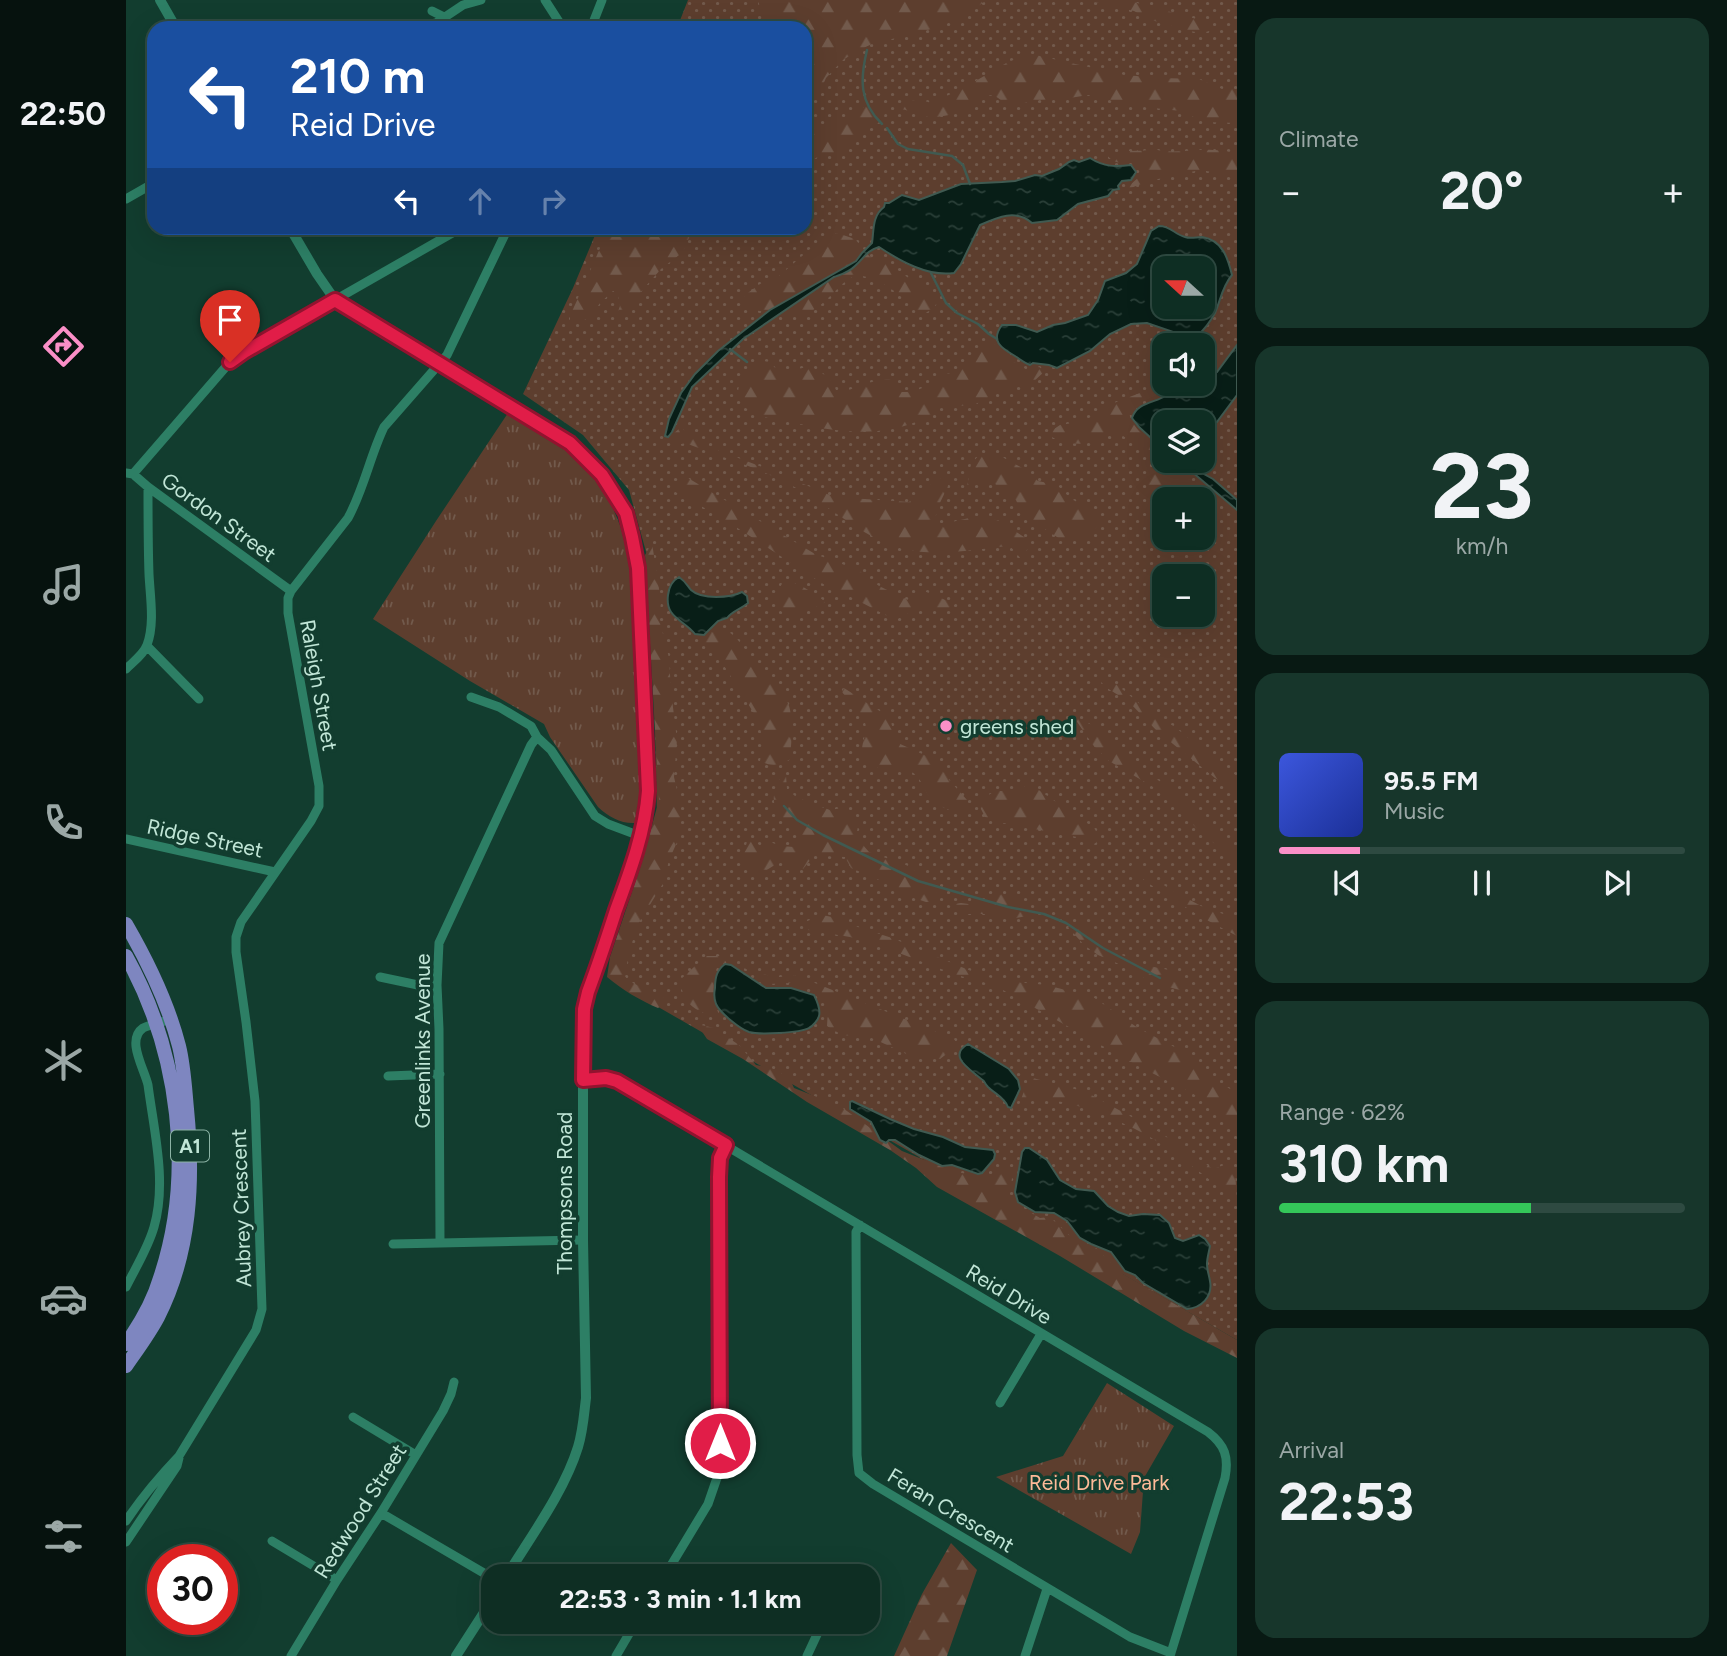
<!DOCTYPE html>
<html lang="en">
<head>
<meta charset="utf-8">
<style>
  body { margin:0; font-family:Figtree,sans-serif; background:#17362b; color:#f1f3f6; height:100vh; display:flex; flex-direction:column; font-size:26px; white-space:nowrap }
  * { box-sizing:border-box; margin:0 }
  p { font-size:23px; color:#9ba8a6 }
  .icon { flex:none; width:38px; height:38px; fill:none; stroke:currentColor; stroke-width:2; stroke-linecap:round; stroke-linejoin:round }
  .map { position:relative; flex:1; overflow:hidden }
  .sheet { display:flex; flex-direction:column; gap:18px; padding:18px; background:#081913; width:490px }
  .sheet>* { flex:none }
  .banner { position:absolute; left:21px; top:21px; width:665px; height:214px; border-radius:21px; box-shadow:0 7px 28px #0002,0 0 0 2px #2e4a41; background:#1a4fa0; color:#fff; overflow:hidden }
  .needle { width:46px; rotate:291deg }
  .buttons { position:absolute; left:1026px; top:256px; display:grid; gap:14px }
  .buttons a { display:grid; place-items:center; width:63px; height:63px; border-radius:14px; background:#0e2e23; box-shadow:0 7px 28px #0002,0 0 0 2px #2e4a41; font-size:35px }
  .speed { position:absolute; left:21px; top:1544px; display:flex; gap:14px; font-size:35px; font-weight:700; text-align:center }
  .speed>* { display:grid; place-content:center; width:91px; height:91px; border-radius:50%; background:#0e2e23; box-shadow:0 7px 28px #0002,0 0 0 2px #2e4a41; line-height:1 }
  .speed .limit { border:10px solid #d22; background:#fff; color:#111 }
  .pin { position:absolute; display:grid; place-items:center; width:60px; height:60px; color:#fff; margin:-72px -30px; border-radius:50% 50% 50% 0; rotate:-45deg; box-shadow:0 0 7px #0007 }
  .pin .icon { rotate:45deg }
  .me { position:absolute; width:77px; margin:-38px; rotate:0deg; stroke-linejoin:round; filter:drop-shadow(0 0 5px #0008) }
  .turn { display:flex; align-items:center; gap:24px; height:147px; padding:0 28px; font-size:32px }
  .turn .icon { width:91px; height:91px; stroke-width:2.5 }
  .turn b { display:block; font-size:49px; line-height:60px }
  .lanes { display:flex; align-items:center; height:66px; padding:0 28px; background:#0003; justify-content:center; gap:35px; direction:ltr }
  .lanes .off { opacity:.35 }
  .big { font-size:52px; font-weight:700; line-height:1.1 }
  .sheet .widget { flex:1; display:flex; flex-direction:column; justify-content:center; gap:10px; min-width:0; padding:0 24px; border-radius:21px; background:#17362b }
  .sheet .dial { align-items:center; gap:0 }
  .dial b { font-size:91px; line-height:1 }
  .song { display:flex; align-items:center; gap:21px }
  .cover { width:84px; height:84px; border-radius:10px; background:linear-gradient(135deg,hsl(230 70% 55%),hsl(230 70% 35%)) }
  .played { height:7px; border-radius:4px; background:linear-gradient(90deg,#fa8fc7 20%,#2e4a41 20%) }
  .keys { display:flex; justify-content:space-around; direction:ltr }
  .heat { display:flex; justify-content:space-between; align-items:center; font-size:38px; direction:ltr }
  .charge { height:10px; border-radius:5px; background:linear-gradient(90deg,#34c759 62%,#2e4a41 0) }
  .trip { position:absolute; left:355px; top:1564px; width:399px; height:70px; border-radius:21px; background:#0e2e23; box-shadow:0 7px 28px #0002,0 0 0 2px #2e4a41; font-weight:700; line-height:70px; text-align:center }
  main { display:flex; flex:1; min-height:0 }
  .dock { display:flex; flex-direction:column; width:126px; justify-content:space-around; align-items:center; background:#06120e; color:#9ba8a6 }
  .dock .icon { width:49px; height:49px }
  .dock .on { color:#fa8fc7 }
  .dock b { font-size:32px; color:#f1f3f6 }
  .map>svg:first-child { display:block }
  .grass { fill:url(#grass-dots); fill-rule:evenodd }
  .forest { fill:url(#forest-firs) }
  .park { fill:url(#park-tufts) }
  .water { fill:url(#water-ripples); stroke:#405a51; stroke-width:2; fill-rule:evenodd }
  .lines { fill:none; stroke-linecap:round; stroke-linejoin:round }
  .stream { stroke:#405a51; stroke-width:2.5 }
  .minor { stroke:#2d7f65; stroke-width:9 }
  .tertiary { stroke:#2d7f65; stroke-width:10 }
  .trunk { stroke:#7e86c0; stroke-width:14 }
  .route-casing { stroke:#92132f; stroke-width:18 }
  .route { stroke:#e11d48; stroke-width:12 }
  .poi-dot { fill:#fa8fc7; stroke:#123d2f; stroke-width:2.5 }
  .labels { text-anchor:middle; dominant-baseline:central; stroke-width:7; stroke-linejoin:round; paint-order:stroke }
  .shield { fill:#123d2f; stroke:#8cb3a5; stroke-width:2 }
  .shield-label { font-size:19px; font-weight:bold; fill:#c1e6d7 }
  .street-label { font-size:21px; fill:#c1e6d7; stroke:#123d2f }
  .poi-label { font-size:21px; fill:#c1e6d7; stroke:#123d2f; text-anchor:start }
  .park-label { font-size:21px; fill:#fdba98; stroke:#123d2f }
</style>
</head>
<body>
<main>
<nav class="dock">
<b>22:50</b>
<svg class="icon on" aria-label="directions" viewBox="0 0 24 24"><path d="M12 3l9 9-9 9-9-9zM9 14v-3h6M13 9l2 2-2 2"/></svg>
<svg class="icon" aria-label="music" viewBox="0 0 24 24"><path d="M9 18V5l10-2v13"/><circle cx="6" cy="18" r="3"/><circle cx="16" cy="16" r="3"/></svg>
<svg class="icon" aria-label="phone" viewBox="0 0 24 24"><path d="M5 4h4l2 5-3 2q2 4 5 5l2-3 5 2v4C11 20 4 13 5 4z"/></svg>
<svg class="icon" aria-label="climate" viewBox="0 0 24 24"><path d="M12 3v18M4 7l16 10M4 17L20 7"/></svg>
<svg class="icon" aria-label="car" viewBox="0 0 24 24"><path d="M5 17H2v-5l4-1 3-4h7l3 4 3 1v5h-3M9 17h6M6 11h13"/><circle cx="7" cy="17" r="2"/><circle cx="17" cy="17" r="2"/></svg>
<svg class="icon" aria-label="filters" viewBox="0 0 24 24"><path d="M4 7h16M4 17h16"/><circle cx="9" cy="7" r="2"/><circle cx="15" cy="17" r="2"/></svg>
</nav>
<div class="map">
<svg width="1111" height="1656" viewBox="0 0 1111 1656">
  <defs>
    <pattern id="grass-dots" width="8" height="8" patternUnits="userSpaceOnUse" patternTransform="scale(1.75)"><rect width="8" height="8" fill="#5d3e2e"/><path d="M2 2h.1M6 6h.1" fill="none" stroke="#725a4c" stroke-width="1.8" stroke-linecap="round"/></pattern>
    <pattern id="forest-firs" width="22" height="20" patternUnits="userSpaceOnUse" patternTransform="scale(1.75)"><rect width="22" height="20" fill="#5d3e2e"/><path d="M5 1l3.5 6h-7zM16 11l3.5 6h-7z" fill="#725a4c"/></pattern>
    <pattern id="park-tufts" width="24" height="20" patternUnits="userSpaceOnUse" patternTransform="scale(1.75)"><rect width="24" height="20" fill="#5d3e2e"/><path d="M3 7l-1-3M5 7V3M7 7l1-3M15 17l-1-3M17 17v-4M19 17l1-3" fill="none" stroke="#725a4c"/></pattern>
    <pattern id="water-ripples" width="26" height="14" patternUnits="userSpaceOnUse" patternTransform="scale(1.75)"><rect width="26" height="14" fill="#081e17"/><path d="M2 4q2-2 4 0t4 0M15 11q2-2 4 0t4 0" fill="none" stroke="#2a3f38"/></pattern>
  </defs>
  <rect width="100%" height="100%" fill="#123d2f"/>
  <!-- grass -->
  <path class="grass" d="M562 0H1111V1340L494 985 531 817 527 631 522 559 503 490 457 435 397 394 447 288 472 228H679V28H551ZM1038 268H1076V306H1038ZM1038 345H1076V383H1038ZM1038 422H1076V460H1038ZM1038 499H1076V537H1038ZM1038 576H1076V614H1038Z"/>
  <!-- forest -->
  <path class="forest" d="M632 0H861L834 18 810 28 746 44 731 51 717 60 700 78 695 89 679 100V28H639Z
    M960 0H1000L1067 18 1082 24 1086 30 1077 33 1063 31 1022 19 1008 11Z
    M905 54 998 75 1035 78 1073 79 1096 89H1111V123L1078 122 1055 111 1009 106 962 95 938 99 914 100 893 104 878 103C868 93 862 95 849 97L847 107C833 113 810 120 795 116 787 114 782 109 773 109L775 104C785 99 794 99 805 103L836 89 882 62Z
    M750 103 759 110 758 117 749 126 728 135 722 147 709 154 693 156 679 165V132L705 121 726 115 738 107Z
    M1028 149C1048 155 1067 148 1087 150 1096 150 1103 153 1111 152V176L1074 170 1023 181 997 191C1007 180 1019 179 1012 163 999 161 990 167 981 155 997 148 1012 153 1028 149Z
    M483 228H567L557 252 535 269 512 295 506 308 488 322 494 306 491 291H487L474 303 464 318 444 325V316Z
    M711 233 729 239 744 257 759 261 781 277 805 290 814 298 807 309 795 315C781 301 743 264 721 280 711 288 695 308 683 312 672 316 646 313 634 311 627 310 620 306 614 303L619 295 634 284 653 276 698 237Z
    M865 341 880 357 901 370 913 367 919 371 907 382 895 385 886 389 872 392 846 406 812 405C810 408 809 411 806 414 803 417 796 419 792 421 750 439 704 431 660 421 649 419 634 418 624 411 601 395 616 371 635 361L644 362 651 370 665 371 684 366 696 373 707 382 711 393C730 390 745 378 765 380L774 392H787L803 385 817 374 827 373 839 367 848 354Z
    M1040 383 1050 384 1045 392 1014 402 1003 411C1004 428 1025 442 1038 452V460L1067 462C1061 478 1052 484 1047 499H1038V506L1034 508 1021 504C1020 487 1019 482 1031 471 1031 449 1017 448 1002 439 992 433 992 432 980 430 970 450 938 445 922 435L925 431 934 425 959 421 980 406Z
    M555 427 568 439 594 451 654 474 708 497 783 502 799 488 821 474 822 486 811 509 808 526 852 516 874 521 904 541 897 561 884 546C849 549 812 557 777 549 739 539 708 509 674 490 638 469 598 458 559 443L548 446 546 441V435Z
    M869 453 898 469 912 481 931 485 944 498 961 508 974 522 963 537 934 539 896 514 890 500 869 484 854 483 841 487 845 464 854 454Z
    M562 478 689 554 732 570 753 586 784 601 798 591 829 604 817 612C794 608 791 609 769 620L725 597 708 591 593 516 546 490 543 481 553 482Z
    M526 543 535 602 533 618 543 658 545 691 551 740 548 777 555 808V823L552 840 543 860 538 882 512 924 503 952 499 976 502 981 537 996 540 1002 532 1008C513 1000 497 990 481 977L484 957 515 865 533 800 519 555Z
    M659 580C669 581 692 595 699 602 692 607 669 618 661 615 647 611 651 587 659 580Z
    M591 627C613 631 622 658 636 672 638 675 642 676 644 679 651 685 660 697 663 706 667 718 666 748 663 760 652 766 646 767 634 761 641 732 631 717 615 693 608 682 602 671 594 660 589 652 582 647 576 639Z
    M972 679 990 684 1021 710 1049 727 1095 765 1111 776V791L1089 778 1031 731 1003 702 981 688Z
    M718 688 763 717 772 743 805 758 813 764 824 781 841 800 843 807 836 814C824 811 810 806 803 796 797 788 794 775 784 771 767 764 753 777 739 758 731 747 743 735 739 722 736 712 723 701 716 692Z
    M947 716 970 727 1016 771 1049 790 1084 825 1111 849V862L1073 831 1049 805 1029 788 983 761 967 745Z
    M660 776 661 789 669 796 684 803 704 810 716 808 727 815 732 826 730 837 743 852 780 865 790 871 811 892 808 902H800L779 895 765 885 725 868 719 857 699 856 691 852 677 869 661 865 655 861 633 875 621 870 617 855 621 842 626 840 636 847 644 842 655 846 668 847 673 831C651 814 640 806 654 778Z
    M904 784 968 828 975 839 968 844 951 837 872 822 859 817 854 807 856 799 869 791H887Z
    M1007 863 1042 888 1075 906 1111 919V936L1075 917 1022 883 1004 868Z
    M868 894C890 894 897 900 912 914L890 918 860 914H842L823 905 835 903 850 905Z
    M696 915 711 918 732 927 766 938 857 976 879 981 920 985 967 997 1012 1028 1058 1052 1094 1083 1111 1093V1131L1097 1119 1086 1106 1066 1093 1014 1067 868 985 831 975 757 947 724 937 682 930 679 922Z
    M960 923 993 954 1023 966 1048 971 1057 985 1054 990 1038 986 1008 974 993 964 972 955 958 945 942 927Z
    M580 956H595L599 962 591 967C586 984 586 1000 594 1017 572 1014 554 1003 555 979Z
    M624 964 634 974 654 977 669 975 811 1032 829 1040 827 1049 814 1059H791L746 1038 716 1035 701 1026 702 1009 693 992 665 983 643 984 617 967Z
    M571 1024 588 1028 613 1045 630 1065 645 1068 663 1077 668 1088 714 1106 776 1151 821 1169 855 1178 868 1173 878 1164 886 1178 883 1200 914 1218 924 1217 947 1239 971 1249 997 1274 1111 1340V1358L1058 1331 934 1256 811 1187 790 1168 764 1150 681 1102 617 1059 581 1039Z
    M903 1077 960 1092 1033 1132 1087 1169 1104 1163 1109 1171 1111 1201C1082 1179 1054 1155 1024 1137 998 1122 930 1091 901 1102 898 1103 895 1106 892 1108Z
    M825 1543 851 1570 821 1656H768L796 1594Z"/>
  <!-- park -->
  <path class="park" d="M382 413 441 450 465 475 483 498 495 528 506 573 515 797 513 817 510 823C495 824 483 817 472 807L424 737 418 724 344 681 247 619 310 521Z
    M981 1383 1048 1426 1018 1478 1014 1532 1005 1554 870 1477 937 1456Z"/>
  <!-- water -->
  <path class="water" d="M964 158C978 167 990 167 1005 165L1010 172 1005 180 996 181 992 186 993 189 987 190 982 196 952 204 931 220 906 223C890 209 872 217 854 225L835 264 828 273C802 277 774 261 753 247 740 251 739 257 729 266 722 273 716 274 708 277L617 339 566 387 546 432 542 437 539 436 543 419 555 393 569 374 592 351 644 310 730 261 736 253 746 243C748 230 746 216 758 207L759 203H763L776 195 793 200 835 184 876 182 889 181 909 175 916 176 933 169 943 162 948 160 953 162Z
    M1033 226C1045 226 1048 234 1059 237 1065 239 1070 237 1076 237 1097 240 1102 259 1106 275 1096 287 1095 299 1089 313 1084 322 1078 330 1071 336L1075 345H1066L1062 337 1021 323 1005 324 984 334 964 351 931 368 923 365 907 363 904 365C898 363 894 359 889 356 875 348 864 341 876 325H890L911 332 927 325 939 323 962 315 972 300 979 281 1000 273 1011 264 1025 231ZM1038 268H1076V306H1038Z
    M1111 345V395L1076 442V422H1038V450L1013 427 1006 418C1013 396 1044 406 1048 383H1076V378L1078 377 1079 371 1076 365V348L1089 372H1091Z
    M1052 460H1068L1078 474 1087 479 1111 500V510Z
    M553 577C559 581 561 585 565 590 576 600 604 598 616 592L621 596 622 603C615 609 606 611 601 618L592 621 578 635 569 634C557 619 539 618 542 595 543 586 546 581 553 577Z
    M599 964 605 965 640 988H665L688 995C691 1001 695 1009 693 1016 692 1020 687 1026 683 1028 674 1033 633 1035 623 1032 614 1029 594 1013 590 1004 588 999 588 993 589 988 589 977 591 970 599 964Z
    M842 1044 883 1069 892 1080 894 1089 885 1108 882 1107C878 1097 869 1094 862 1087 856 1080 861 1083 854 1078 844 1069 821 1056 842 1044Z
    M726 1101 764 1119 788 1129 817 1137 839 1147 867 1150 869 1154 868 1159 856 1173 852 1174 826 1165 816 1166 793 1155 769 1140H763L760 1143 754 1140 745 1122 724 1109V1102Z
    M899 1148H903L921 1160 934 1180 950 1189 968 1191 982 1206 992 1212 1003 1216 1017 1214 1034 1215 1043 1223 1049 1238 1057 1241 1073 1235 1079 1239 1084 1246C1083 1252 1081 1258 1081 1264 1081 1270 1083 1275 1084 1281 1087 1297 1075 1308 1061 1309L1017 1283 1009 1275 999 1271 985 1252 965 1244 954 1238 941 1221 928 1213 909 1212 892 1202 889 1192 896 1152Z"/>
  <g class="lines">
    <!-- stream -->
    <path class="stream" d="M741 50C734 79 733 102 756 124
      M761 128 772 144 782 149 826 156 837 165 844 184
      M805 273 820 303 831 313 852 324 863 334 871 339
      M604 349 621 362
      M658 806 671 820 697 835 792 881 882 907 918 914 940 923 977 948 1034 978"/>
    <!-- minor -->
    <path class="minor" d="M419 0 437 28
      M306 11 320 18 317 28
      M284 28 310 23 337 5 355 0
      M465 28 476 0
      M0 199 28 183
      M0 473 7 474 22 487 165 591
      M7 474 104 362 118 352 335 228
      M21 646 73 699
      M0 669C7 662 18 654 21 645 29 624 24 596 23 574 22 545 22 516 22 487
      M345 697 373 707 405 726 411 737 425 750 469 816 482 824 514 836
      M0 839 149 872
      M254 977 292 985H311
      M262 1076 314 1074
      M457 1080 480 1078 491 1081 1082 1432C1099 1445 1103 1457 1099 1478L1044 1656
      M734 1225 730 1232 731 1455 733 1473 747 1484 1004 1637 1045 1653
      M314 1243 313 1029 311 985 313 943 405 745 411 737
      M267 1244 457 1240
      M0 1287C10 1267 22 1248 28 1227 41 1182 28 1131 22 1085 18 1068 0 1040 17 1028 26 1024 36 1022 45 1019
      M874 1403 915 1334
      M227 1417 290 1455
      M255 1513 368 1579
      M0 1521C16 1497 33 1477 53 1456L130 1330 136 1309 129 1101 120 1022 110 952V937L115 922 185 821 193 806V786L162 613V598L165 591 222 518C238 489 244 456 258 427L321 355 382 228
      M146 1541 211 1580
      M0 1542 51 1466 53 1458
      M538 1577 582 1504 592 1475 595 1428 593 1177 594 1159 600 1145
      M165 1656 211 1580 255 1513 317 1411 325 1394 328 1382
      M490 1656 510 1622
      M681 1656 695 1626
      M899 1656 921 1589"/>
    <!-- tertiary -->
    <path class="tertiary" d="M34 0 50 28
      M164 228 191 274 209 300 444 443 476 475 500 513 506 536 512 568 522 791 521 807 514 836 502 876 462 992 458 1009 457 1035V1240L460 1398C458 1414 457 1431 452 1447 438 1492 405 1536 380 1577
      M330 1656 368 1597"/>
    <!-- trunk -->
    <path class="trunk" d="M0 924C22 962 42 1003 53 1046 58 1066 59 1088 61 1109 68 1180 65 1252 32 1317 23 1334 11 1350 0 1366
      M0 956C53 1051 69 1174 34 1278 27 1302 14 1324 0 1344"/>
  </g>
  <g class="lines">
    <!-- route casing -->
    <g class="route-casing">
      <path id="route" d="M104 362 118 352 209 300 444 443 476 475 500 513 506 537 512 568 522 791C519 832 504 872 490 910 481 938 472 965 462 992L458 1009 457 1080 480 1078 491 1081 600 1145 594 1158 593 1177 594 1443"/>
    </g>
    <!-- route -->
    <use href="#route" class="route"/>
  </g>
  <!-- markers -->
  <circle class="poi-dot" cx="820" cy="726" r="7"/>
  <g class="labels">
    <!-- shield labels -->
    <rect class="shield" x="45" y="1130.5" width="38" height="31" rx="5"/>
    <g class="shield-label">
      <text x="64" y="1146">A1</text>
    </g>
    <!-- street labels -->
    <g class="street-label">
      <text transform="translate(93 517) rotate(36)">Gordon Street</text>
      <text transform="translate(193 685) rotate(80)">Raleigh Street</text>
      <text transform="translate(79 838) rotate(12)">Ridge Street</text>
      <text transform="translate(296 1041) rotate(-90)">Greenlinks Avenue</text>
      <text transform="translate(438 1193) rotate(-90)">Thompsons Road</text>
      <text transform="translate(115 1208) rotate(-92)">Aubrey Crescent</text>
      <text transform="translate(883 1294) rotate(31)">Reid Drive</text>
      <text transform="translate(825 1510) rotate(31)">Feran Crescent</text>
      <text transform="translate(234 1511) rotate(-58)">Redwood Street</text>
    </g>
    <!-- poi labels -->
    <g class="poi-label">
      <text x="834" y="726">greens shed</text>
    </g>
    <!-- park labels -->
    <g class="park-label">
      <text x="973" y="1482">Reid Drive Park</text>
    </g>
  </g>
</svg>
<div class="buttons">
<a><svg class="needle" viewBox="-14 -14 28 28"><path d="M0-13l5 13h-10z" fill="#e53935"/><path d="M0 13l5-13h-10z" fill="#9ba8a6"/></svg></a>
<a><svg class="icon" aria-label="sound" viewBox="0 0 24 24"><path d="M4 9h4l5-4v14l-5-4H4zM17 9q2 3 0 6"/></svg></a>
<a><svg class="icon" aria-label="layers" viewBox="0 0 24 24"><path d="M12 4l9 5-9 5-9-5zM3 14l9 5 9-5"/></svg></a>
<a>+</a>
<a>−</a>
</div>
<div class="speed"><div class="limit">30</div></div>
<div class="pin" style="left:104px;top:362px;background:#d93025"><svg class="icon" aria-label="arrive" viewBox="0 0 24 24"><path d="M6 21V4h12l-3 4 3 4H6"/></svg></div>
<svg class="me" style="left:594px;top:1443px" viewBox="-20 -20 40 40"><circle r="17" fill="#e11d48" stroke="#fff" stroke-width="3"/><path d="M0-11L8 9 0 5-8 9z" fill="#fff"/></svg>
<div class="trip">22:53 · 3 min · 1.1 km</div>
<div class="banner">
<div class="turn"><svg class="icon" aria-label="left" viewBox="0 0 24 24"><path d="M17 20v-9H6M10 6l-5 5 5 5"/></svg><div><b>210 m</b>Reid Drive</div></div>
<div class="lanes"><svg class="icon" aria-label="left" viewBox="0 0 24 24"><path d="M17 20v-9H6M10 6l-5 5 5 5"/></svg><svg class="icon off" aria-label="ahead" viewBox="0 0 24 24"><path d="M12 20V5M6 11l6-6 6 6"/></svg><svg class="icon off" aria-label="right" viewBox="0 0 24 24"><path d="M7 20v-9h11M14 6l5 5-5 5"/></svg></div>
</div>
</div>
<section class="sheet">
<div class="widget"><p>Climate</p>
<div class="heat"><a>−</a><b class="big">20°</b><a>+</a></div>
</div>
<div class="widget dial"><b>23</b><p>km/h</p></div>
<div class="widget">
<div class="song"><i class="cover"></i><div><b>95.5 FM</b><p>Music</p></div></div>
<div class="played"></div>
<div class="keys"><svg class="icon" aria-label="previous" viewBox="0 0 24 24"><path d="M18 5L8 12l10 7zM5 5v14"/></svg><svg class="icon" aria-label="pause" viewBox="0 0 24 24"><path d="M8 5v14M16 5v14"/></svg><svg class="icon" aria-label="next" viewBox="0 0 24 24"><path d="M6 5l10 7-10 7zM19 5v14"/></svg></div>
</div>
<div class="widget"><p>Range · 62%</p><b class="big">310 km</b><div class="charge"></div></div>
<div class="widget"><p>Arrival</p><b class="big">22:53</b></div>
</section>
</main>
</body>
</html>
